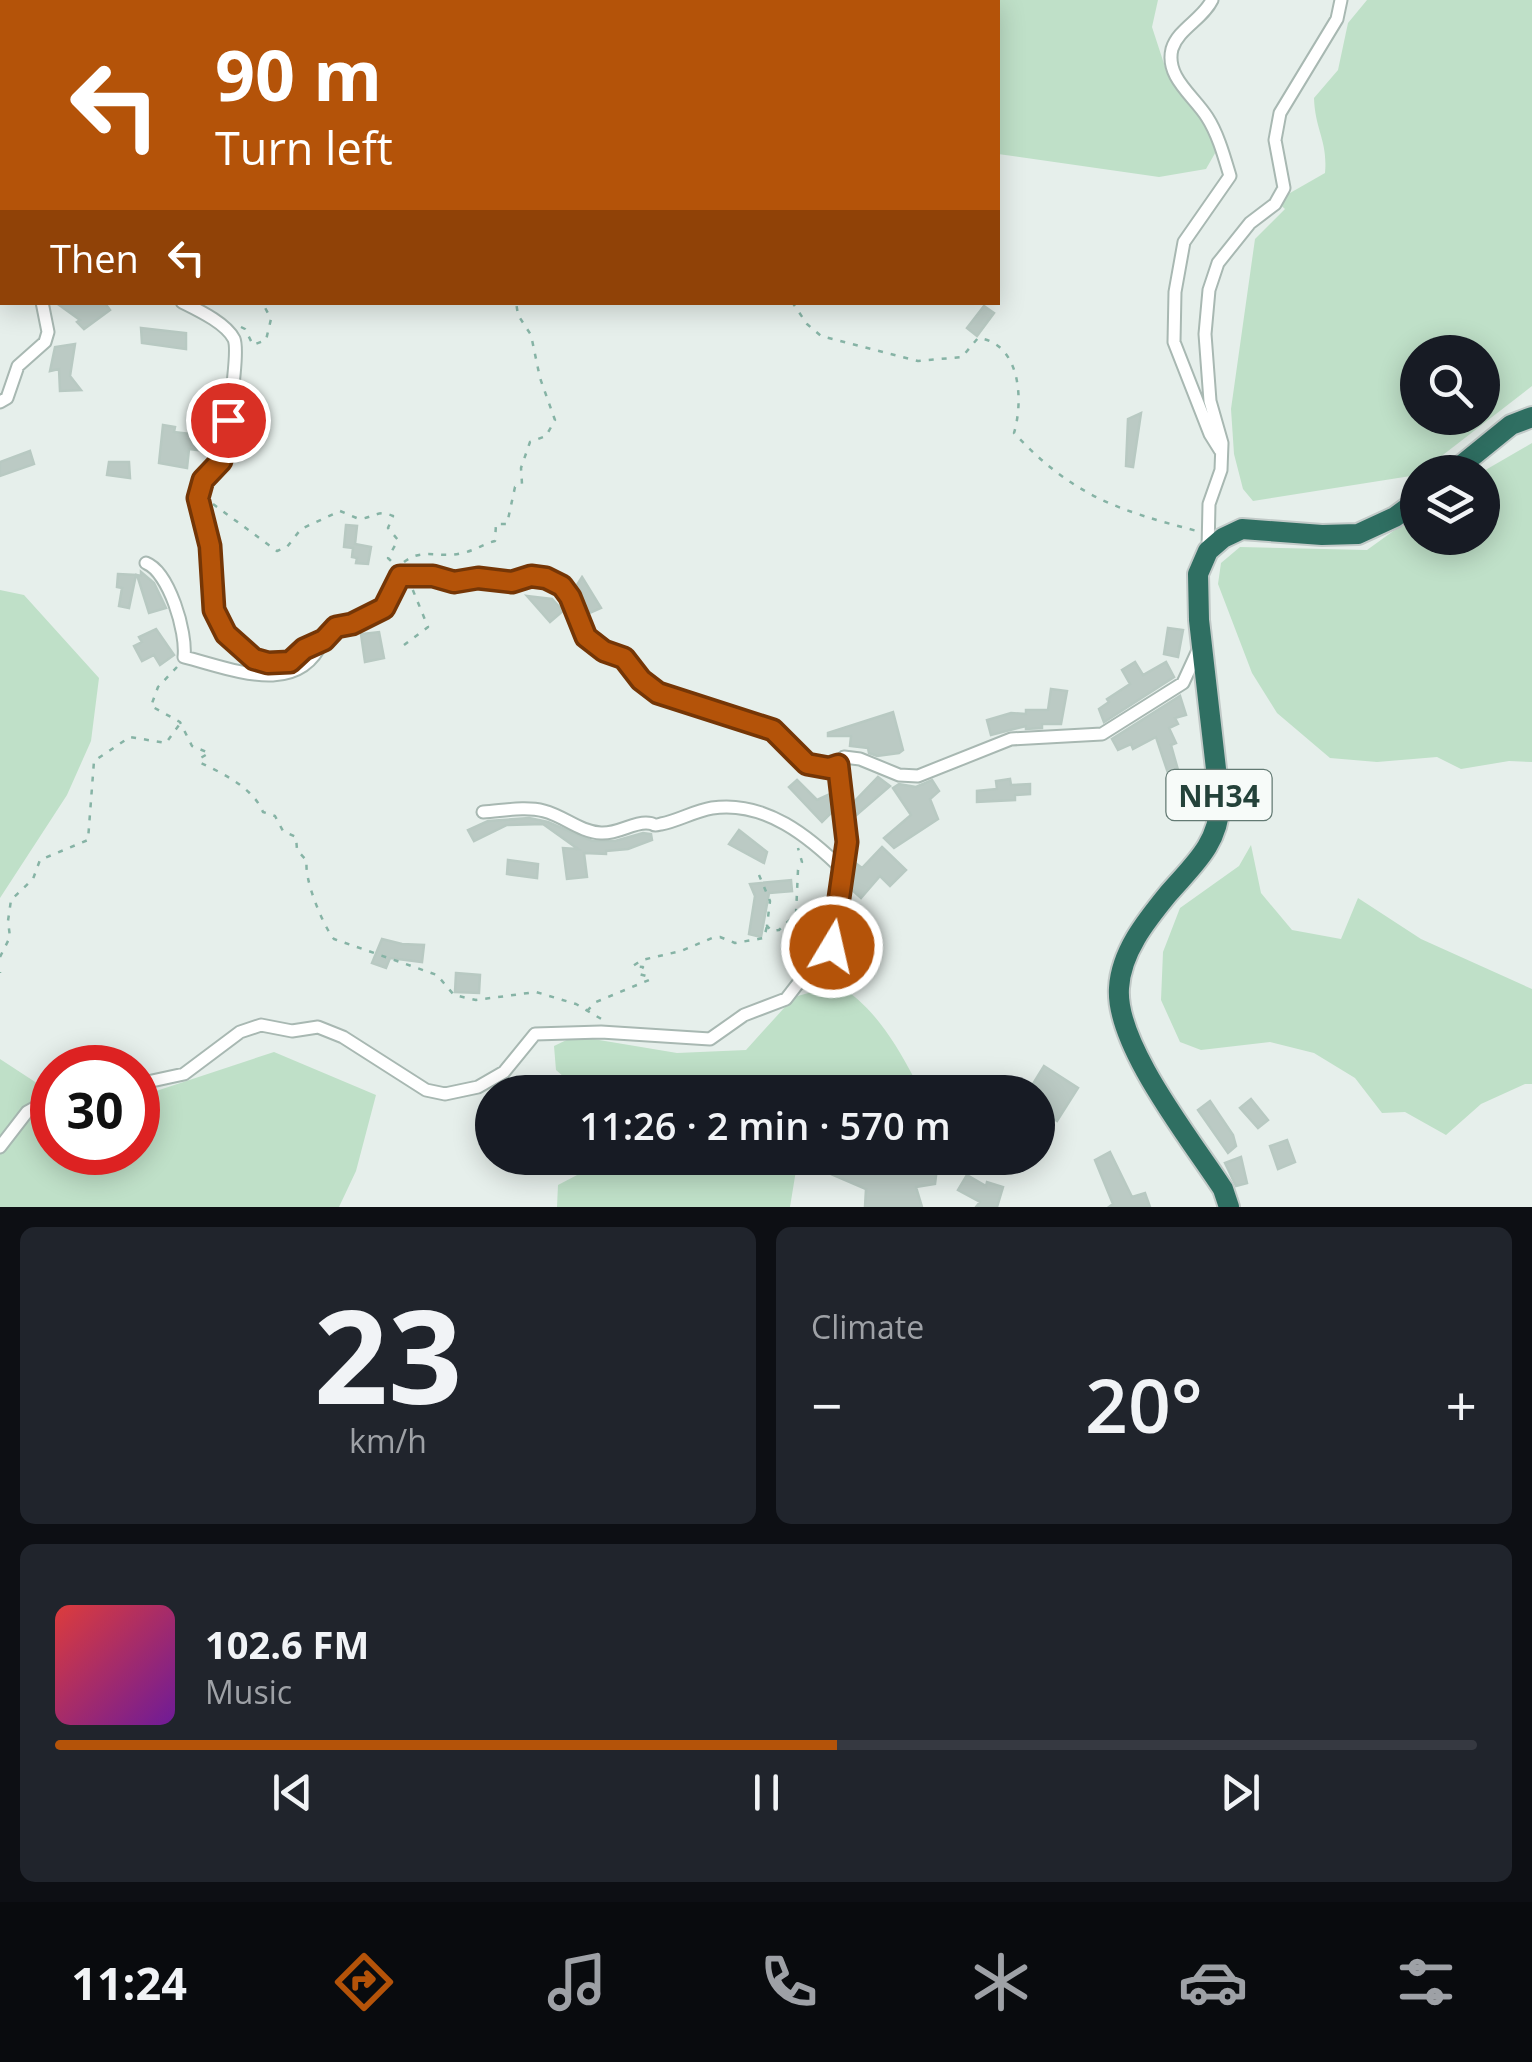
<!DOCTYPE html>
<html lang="en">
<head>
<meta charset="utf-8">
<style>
  body { margin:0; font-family:"Open Sans",sans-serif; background:#20242c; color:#f1f3f6; height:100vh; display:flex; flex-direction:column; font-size:38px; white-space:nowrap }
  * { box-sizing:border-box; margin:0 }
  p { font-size:32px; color:#9ea1a6 }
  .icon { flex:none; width:55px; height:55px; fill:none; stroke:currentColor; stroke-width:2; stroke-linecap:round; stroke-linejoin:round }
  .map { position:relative; height:1207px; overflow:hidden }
  .panel { display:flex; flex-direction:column; gap:20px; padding:20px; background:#0d0f14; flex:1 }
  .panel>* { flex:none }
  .hud { position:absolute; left:0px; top:0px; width:1000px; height:305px; box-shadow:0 5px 25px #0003; background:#b45309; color:#fff; overflow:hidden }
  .controls { position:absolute; left:1400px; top:335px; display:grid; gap:20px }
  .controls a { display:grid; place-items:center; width:100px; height:100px; border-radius:50%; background:#171b24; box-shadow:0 5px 25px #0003; font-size:50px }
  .speed { position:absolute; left:30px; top:1045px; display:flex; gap:20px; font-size:50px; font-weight:700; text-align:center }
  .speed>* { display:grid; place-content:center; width:130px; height:130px; border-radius:50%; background:#171b24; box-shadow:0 5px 25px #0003; line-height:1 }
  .speed .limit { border:15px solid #d22; background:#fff; color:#111 }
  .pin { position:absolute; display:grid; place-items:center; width:85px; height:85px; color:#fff; margin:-42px; border:5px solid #fff; border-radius:50%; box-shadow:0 2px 10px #0007 }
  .me { position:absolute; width:110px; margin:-55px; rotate:9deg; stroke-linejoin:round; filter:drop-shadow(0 0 8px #0008) }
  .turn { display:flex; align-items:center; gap:35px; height:210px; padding:0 50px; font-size:45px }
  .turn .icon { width:130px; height:130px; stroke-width:2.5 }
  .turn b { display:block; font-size:70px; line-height:85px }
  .then { display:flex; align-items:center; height:95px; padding:0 50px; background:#0003; gap:20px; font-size:38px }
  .big { font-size:75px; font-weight:600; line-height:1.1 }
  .panel .card { flex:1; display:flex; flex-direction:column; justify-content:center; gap:15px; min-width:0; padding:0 35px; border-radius:15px; background:#20242c }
  .panel .dial { align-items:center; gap:0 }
  .dial b { font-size:130px; line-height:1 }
  .song { display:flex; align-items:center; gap:30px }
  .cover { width:120px; height:120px; border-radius:15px; background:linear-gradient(135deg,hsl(0 70% 55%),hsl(280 70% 35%)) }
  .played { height:10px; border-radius:5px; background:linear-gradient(90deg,#b45309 55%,#363941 55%) }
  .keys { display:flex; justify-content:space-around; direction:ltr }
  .heat { display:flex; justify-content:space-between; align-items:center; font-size:55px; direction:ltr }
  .panel .tiles { flex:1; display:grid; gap:20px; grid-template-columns:1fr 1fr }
  .card:last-child { grid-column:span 2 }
  .trip { position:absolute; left:475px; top:1075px; width:580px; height:100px; border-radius:50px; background:#171b24; box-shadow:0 5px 25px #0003; font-weight:600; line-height:100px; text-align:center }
  .dock { display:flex; height:160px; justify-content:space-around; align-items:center; background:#090b0e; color:#9ea1a6 }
  .dock .icon { width:70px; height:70px }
  .dock .selected { color:#b45309 }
  .dock b { font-size:45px; color:#f1f3f6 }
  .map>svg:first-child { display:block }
  .green { fill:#bfe0c8; fill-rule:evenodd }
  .building { fill:#bbcac4; stroke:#b8c9c2; stroke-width:2.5 }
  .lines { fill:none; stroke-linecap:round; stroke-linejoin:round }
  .street-casing { stroke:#a8b8b2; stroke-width:15 }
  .highway-casing { stroke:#c2cac8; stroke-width:24 }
  .path { stroke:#86b3a5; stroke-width:2.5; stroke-dasharray:5 8; stroke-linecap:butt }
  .street { stroke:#fff; stroke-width:11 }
  .highway { stroke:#2f6f62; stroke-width:20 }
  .route-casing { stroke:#753606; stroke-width:25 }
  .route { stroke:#b45309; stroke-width:18 }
  .labels { text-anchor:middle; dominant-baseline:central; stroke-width:8; stroke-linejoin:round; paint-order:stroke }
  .shield { fill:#f7fbf9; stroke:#637a73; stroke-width:2.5 }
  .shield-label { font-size:30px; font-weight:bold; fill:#24423a }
</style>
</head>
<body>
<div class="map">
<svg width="1532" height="1207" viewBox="0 0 1532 1207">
  <rect width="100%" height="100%" fill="#e6efeb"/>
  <!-- green -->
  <path class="green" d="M621 0H1158L1152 27 1166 70 1212 124 1218 148 1206 169 1159 177 998 154V2Z
    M1367 0H1532V386L1417 475 1253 501 1243 489 1234 454 1231 409 1255 239 1285 209 1276 201 1325 173C1328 141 1315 130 1314 98L1338 70 1348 23ZM1418 352H1482V418H1418Z
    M1532 443V762L1509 761 1461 769 1437 757 1377 762 1330 758 1277 713 1252 673 1218 584 1221 563 1240 547 1367 550 1417 514 1418 538H1482V472Z
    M0 590 24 595 99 678 91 741 67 795 0 898Z
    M1251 845 1261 893 1292 930 1341 939 1358 898 1421 939 1532 989V1084H1525L1481 1104 1446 1135 1405 1112 1382 1113 1355 1078 1314 1053 1270 1042 1201 1050 1180 1042 1161 1000 1163 952 1180 908 1239 866Z
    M837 985C871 1003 895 1042 913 1076L855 1092H581L556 1070 554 1046 575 1036 677 1053 746 1050 794 997Z
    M274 1052 376 1095 356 1171 339 1207H0V1059L52 1093V1152H138V1097Z
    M603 1158H798L790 1207H557L558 1185 600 1163Z"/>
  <!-- building -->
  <path class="building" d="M55 302H104L110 310 84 329 77 322 80 320Z
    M984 306 994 313 977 336 967 328Z
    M141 328 186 333V349L142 343Z
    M75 344 70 376 81 390 60 391 59 369 50 371 55 347Z
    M1141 413 1133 467 1126 466 1128 419Z
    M163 425 175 427 174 432 208 436 206 451 189 449 187 468 159 463Z
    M30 451 34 464 0 476V462Z
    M109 462H129L130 478 107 475Z
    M346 525 357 526 355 544 371 547 368 564 356 563 357 558 352 557 353 548 344 547Z
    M141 572 154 583 166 608 149 613 137 575 141 576Z
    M118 574 136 575 129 608 119 606 122 588 117 587Z
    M582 577 601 608 587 614 575 588Z
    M527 596 552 599 563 611 550 622Z
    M1168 628 1183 630 1178 657 1164 654Z
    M156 629 174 655 160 665 154 655 142 661 134 646 142 642 139 637Z
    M379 632 384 658 365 662 361 634Z
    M1135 662 1143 675 1166 662 1174 677 1104 722 1099 709 1109 702 1107 699 1130 684 1122 670Z
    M1051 689 1067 691 1061 724H1042V728L1026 729V726L991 735 987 720 1011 713 1026 714V710H1048Z
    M1180 696 1186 715 1175 718 1178 724 1169 728 1176 743 1171 745 1178 770 1168 773 1156 737 1133 749 1131 744 1118 750 1112 739Z
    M893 712 903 750 899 753 877 756 869 753 868 748 850 746 851 736H828V733Z
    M878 777 890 786 854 817 852 804Z
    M1010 779 1011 785 1030 784V794L1015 795V800L977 802V791L997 789 996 781Z
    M797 780 817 800 832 793 834 810 822 822 789 787Z
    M932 780 939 791 930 799 938 819 894 848 884 838 911 815 893 788 899 784 916 787Z
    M529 818 548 822 592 841H615L643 833 651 834 652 840 628 849 606 851V854L584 853 587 877 567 879 563 848 578 849 543 824 507 825 474 841 468 830 488 821Z
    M739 830 767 852 764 863 729 844Z
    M882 847 906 870 890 886 880 876 861 898 850 888 854 876V862L862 868Z
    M508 860 538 864 537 878 507 874Z
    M791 880 792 891 769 893 761 937 749 934 755 896 750 884Z
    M382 939 402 944 424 945 422 962 390 958 386 968 372 963Z
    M456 973 480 975 479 993 455 992Z
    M1044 1066 1078 1088 1057 1121 1038 1108V1092H1028Z
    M1251 1099 1268 1120 1258 1128 1240 1108Z
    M1210 1101 1233 1135 1236 1146 1228 1153 1198 1110Z
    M1287 1140 1295 1162 1278 1169 1270 1146Z
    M1110 1152 1132 1197 1145 1193 1150 1207H1109L1113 1204 1095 1160Z
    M1241 1157 1247 1183 1236 1186 1225 1163Z
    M824 1158H839L875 1174 937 1168 935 1184 916 1187 922 1207H865L866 1189 831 1174Z
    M967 1175 986 1186 987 1182 1003 1187 997 1207H976L980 1202 958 1190Z"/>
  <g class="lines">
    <!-- street casing -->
    <g class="street-casing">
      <path id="street" d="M4 0 6 2
        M1212 0C1203 19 1178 29 1172 49 1165 77 1194 96 1207 117 1218 134 1224 156 1230 176L1184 242 1175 292 1174 342 1210 434 1220 450
        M131 2 133 0
        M247 2 248 0
        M0 157 2 158
        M182 302C198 310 226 323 234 339 240 353 226 431 224 452L221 461 203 480 198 497 209 546 214 610 226 634 254 659 269 663 290 661 303 649 323 640 337 627 371 616 384 607 400 576H433L454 582 478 578 513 582 531 577 546 578 562 585 570 597 586 637 604 651 624 657 641 679 658 693 773 730 807 764 829 769 838 765
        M0 402 7 398 18 366 45 342 48 332 42 302
        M1208 550 1209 504 1221 470 1222 443 1210 401 1205 334 1209 290 1218 263 1250 223 1275 204 1284 188 1275 140 1280 113 1337 19 1341 0
        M146 563C169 572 187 632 184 657 230 668 298 699 323 640
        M483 812C502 811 525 806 544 811 564 816 580 832 601 833 618 834 631 823 646 823 657 823 650 827 661 824 678 821 694 811 712 808 765 800 810 837 845 872
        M138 1084 184 1074 240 1032 261 1025 292 1031 318 1027 343 1037 426 1090 445 1094 478 1087 504 1072 535 1034 601 1032 710 1039 744 1015 786 999 813 964 832 947 847 842 838 765 844 757 860 759 899 775 918 776 1011 739 1102 734 1183 683 1200 646
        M0 1147 27 1112 52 1098"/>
    </g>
    <!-- highway casing -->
    <g class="highway-casing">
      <path id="highway" d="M1453 472 1511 425 1532 417
        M1229 1207 1223 1189C1192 1141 1115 1045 1119 988 1121 952 1146 921 1168 894 1193 865 1218 845 1220 804L1199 620 1198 574 1208 551 1223 538 1242 529 1322 535 1358 534 1395 517 1418 500"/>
    </g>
    <!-- path -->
    <path class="path" d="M792 302 807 324 821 336 918 361 962 357 978 338C1020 343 1024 399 1014 433 1072 495 1116 510 1197 531
      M241 327 245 329 253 345 266 340 271 319 262 302
      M213 504 277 551 287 547 301 529 340 511 359 519C373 518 378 509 393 516L388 528 398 540 388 558 396 566
      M404 562C423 547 440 559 462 553 474 551 483 544 495 541L496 524H507L515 487 522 484 521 468 530 442 546 436 555 420 540 378 531 335 518 315 516 302
      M404 645 428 627 412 588
      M177 667 158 687 151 706 180 722 192 746 209 753 199 759 201 763C224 774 253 788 263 812L275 816 283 831 296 837 297 850 307 861C303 877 323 926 334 939L437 975 454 995 476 1000 536 992 576 1004 603 1020
      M759 875 770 901 767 926 772 931 779 930 796 914 798 870 802 862 798 848
      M0 957 10 937 8 921 11 900 33 879 40 860 88 840 94 761 130 737 166 743 179 725
      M0 972V973
      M587 1011 596 1002 649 980 650 977 639 974 643 967 633 966 642 960 681 951 712 938 720 937 735 943 764 938 767 926"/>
    <!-- street -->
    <use href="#street" class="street"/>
    <!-- highway -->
    <use href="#highway" class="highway"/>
  </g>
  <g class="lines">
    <!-- route casing -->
    <g class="route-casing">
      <path id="route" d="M228 420 221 461 203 480 198 498 210 546 214 610 226 634 254 659 268 663 290 662 304 649 324 640 336 627 352 624 384 608 400 576H433L454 582 478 578 512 582 531 576 546 578 562 586 570 597 586 637 604 651 624 658 641 680 658 693 773 730 807 764 829 768 838 765 847 842 832 947"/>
    </g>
    <!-- route -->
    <use href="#route" class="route"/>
  </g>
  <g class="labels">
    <!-- shield labels -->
    <rect class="shield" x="1166.5" y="770" width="105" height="50" rx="8"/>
    <g class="shield-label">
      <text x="1219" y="795">NH34</text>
    </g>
  </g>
</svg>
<div class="controls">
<a><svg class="icon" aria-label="search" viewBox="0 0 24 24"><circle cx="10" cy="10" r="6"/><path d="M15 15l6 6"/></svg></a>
<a><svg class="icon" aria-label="layers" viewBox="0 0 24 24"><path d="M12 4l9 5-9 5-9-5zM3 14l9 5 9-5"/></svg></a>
</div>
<div class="speed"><div class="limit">30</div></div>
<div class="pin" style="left:228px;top:420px;background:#d93025"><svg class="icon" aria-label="arrive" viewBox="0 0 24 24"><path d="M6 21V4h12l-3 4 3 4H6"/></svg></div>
<svg class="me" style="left:832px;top:947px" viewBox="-20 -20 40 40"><circle r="17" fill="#b45309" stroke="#fff" stroke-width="3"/><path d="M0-11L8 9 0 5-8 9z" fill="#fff"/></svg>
<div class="trip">11:26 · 2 min · 570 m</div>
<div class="hud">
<div class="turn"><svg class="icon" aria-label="left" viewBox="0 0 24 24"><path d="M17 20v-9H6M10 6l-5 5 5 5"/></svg><div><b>90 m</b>Turn left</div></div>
<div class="then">Then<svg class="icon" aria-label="left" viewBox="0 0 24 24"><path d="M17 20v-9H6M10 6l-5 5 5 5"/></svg></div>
</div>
</div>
<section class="panel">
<div class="tiles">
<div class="card dial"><b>23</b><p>km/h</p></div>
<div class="card"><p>Climate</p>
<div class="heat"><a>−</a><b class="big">20°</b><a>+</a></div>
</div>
<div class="card">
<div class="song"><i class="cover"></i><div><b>102.6 FM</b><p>Music</p></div></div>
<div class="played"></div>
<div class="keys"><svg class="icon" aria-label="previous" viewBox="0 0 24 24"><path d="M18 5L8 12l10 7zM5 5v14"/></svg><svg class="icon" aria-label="pause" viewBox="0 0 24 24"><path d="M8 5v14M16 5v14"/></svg><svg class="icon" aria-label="next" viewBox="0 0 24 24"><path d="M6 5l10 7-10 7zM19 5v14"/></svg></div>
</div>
</div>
</section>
<nav class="dock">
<b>11:24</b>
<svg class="icon selected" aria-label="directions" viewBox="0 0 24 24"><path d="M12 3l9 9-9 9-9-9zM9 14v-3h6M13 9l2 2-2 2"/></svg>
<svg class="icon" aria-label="music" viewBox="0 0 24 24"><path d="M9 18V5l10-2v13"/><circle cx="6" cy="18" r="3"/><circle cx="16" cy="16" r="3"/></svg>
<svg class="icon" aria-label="phone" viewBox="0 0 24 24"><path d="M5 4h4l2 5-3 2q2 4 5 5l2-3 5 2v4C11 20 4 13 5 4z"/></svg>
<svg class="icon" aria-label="climate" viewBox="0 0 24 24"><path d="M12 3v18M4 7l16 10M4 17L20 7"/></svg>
<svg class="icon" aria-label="car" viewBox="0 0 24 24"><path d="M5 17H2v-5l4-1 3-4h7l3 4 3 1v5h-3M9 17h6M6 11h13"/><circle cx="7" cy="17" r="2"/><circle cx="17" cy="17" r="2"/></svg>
<svg class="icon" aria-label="filters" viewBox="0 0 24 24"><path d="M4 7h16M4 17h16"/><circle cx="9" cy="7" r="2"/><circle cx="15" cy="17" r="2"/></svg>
</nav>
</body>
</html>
